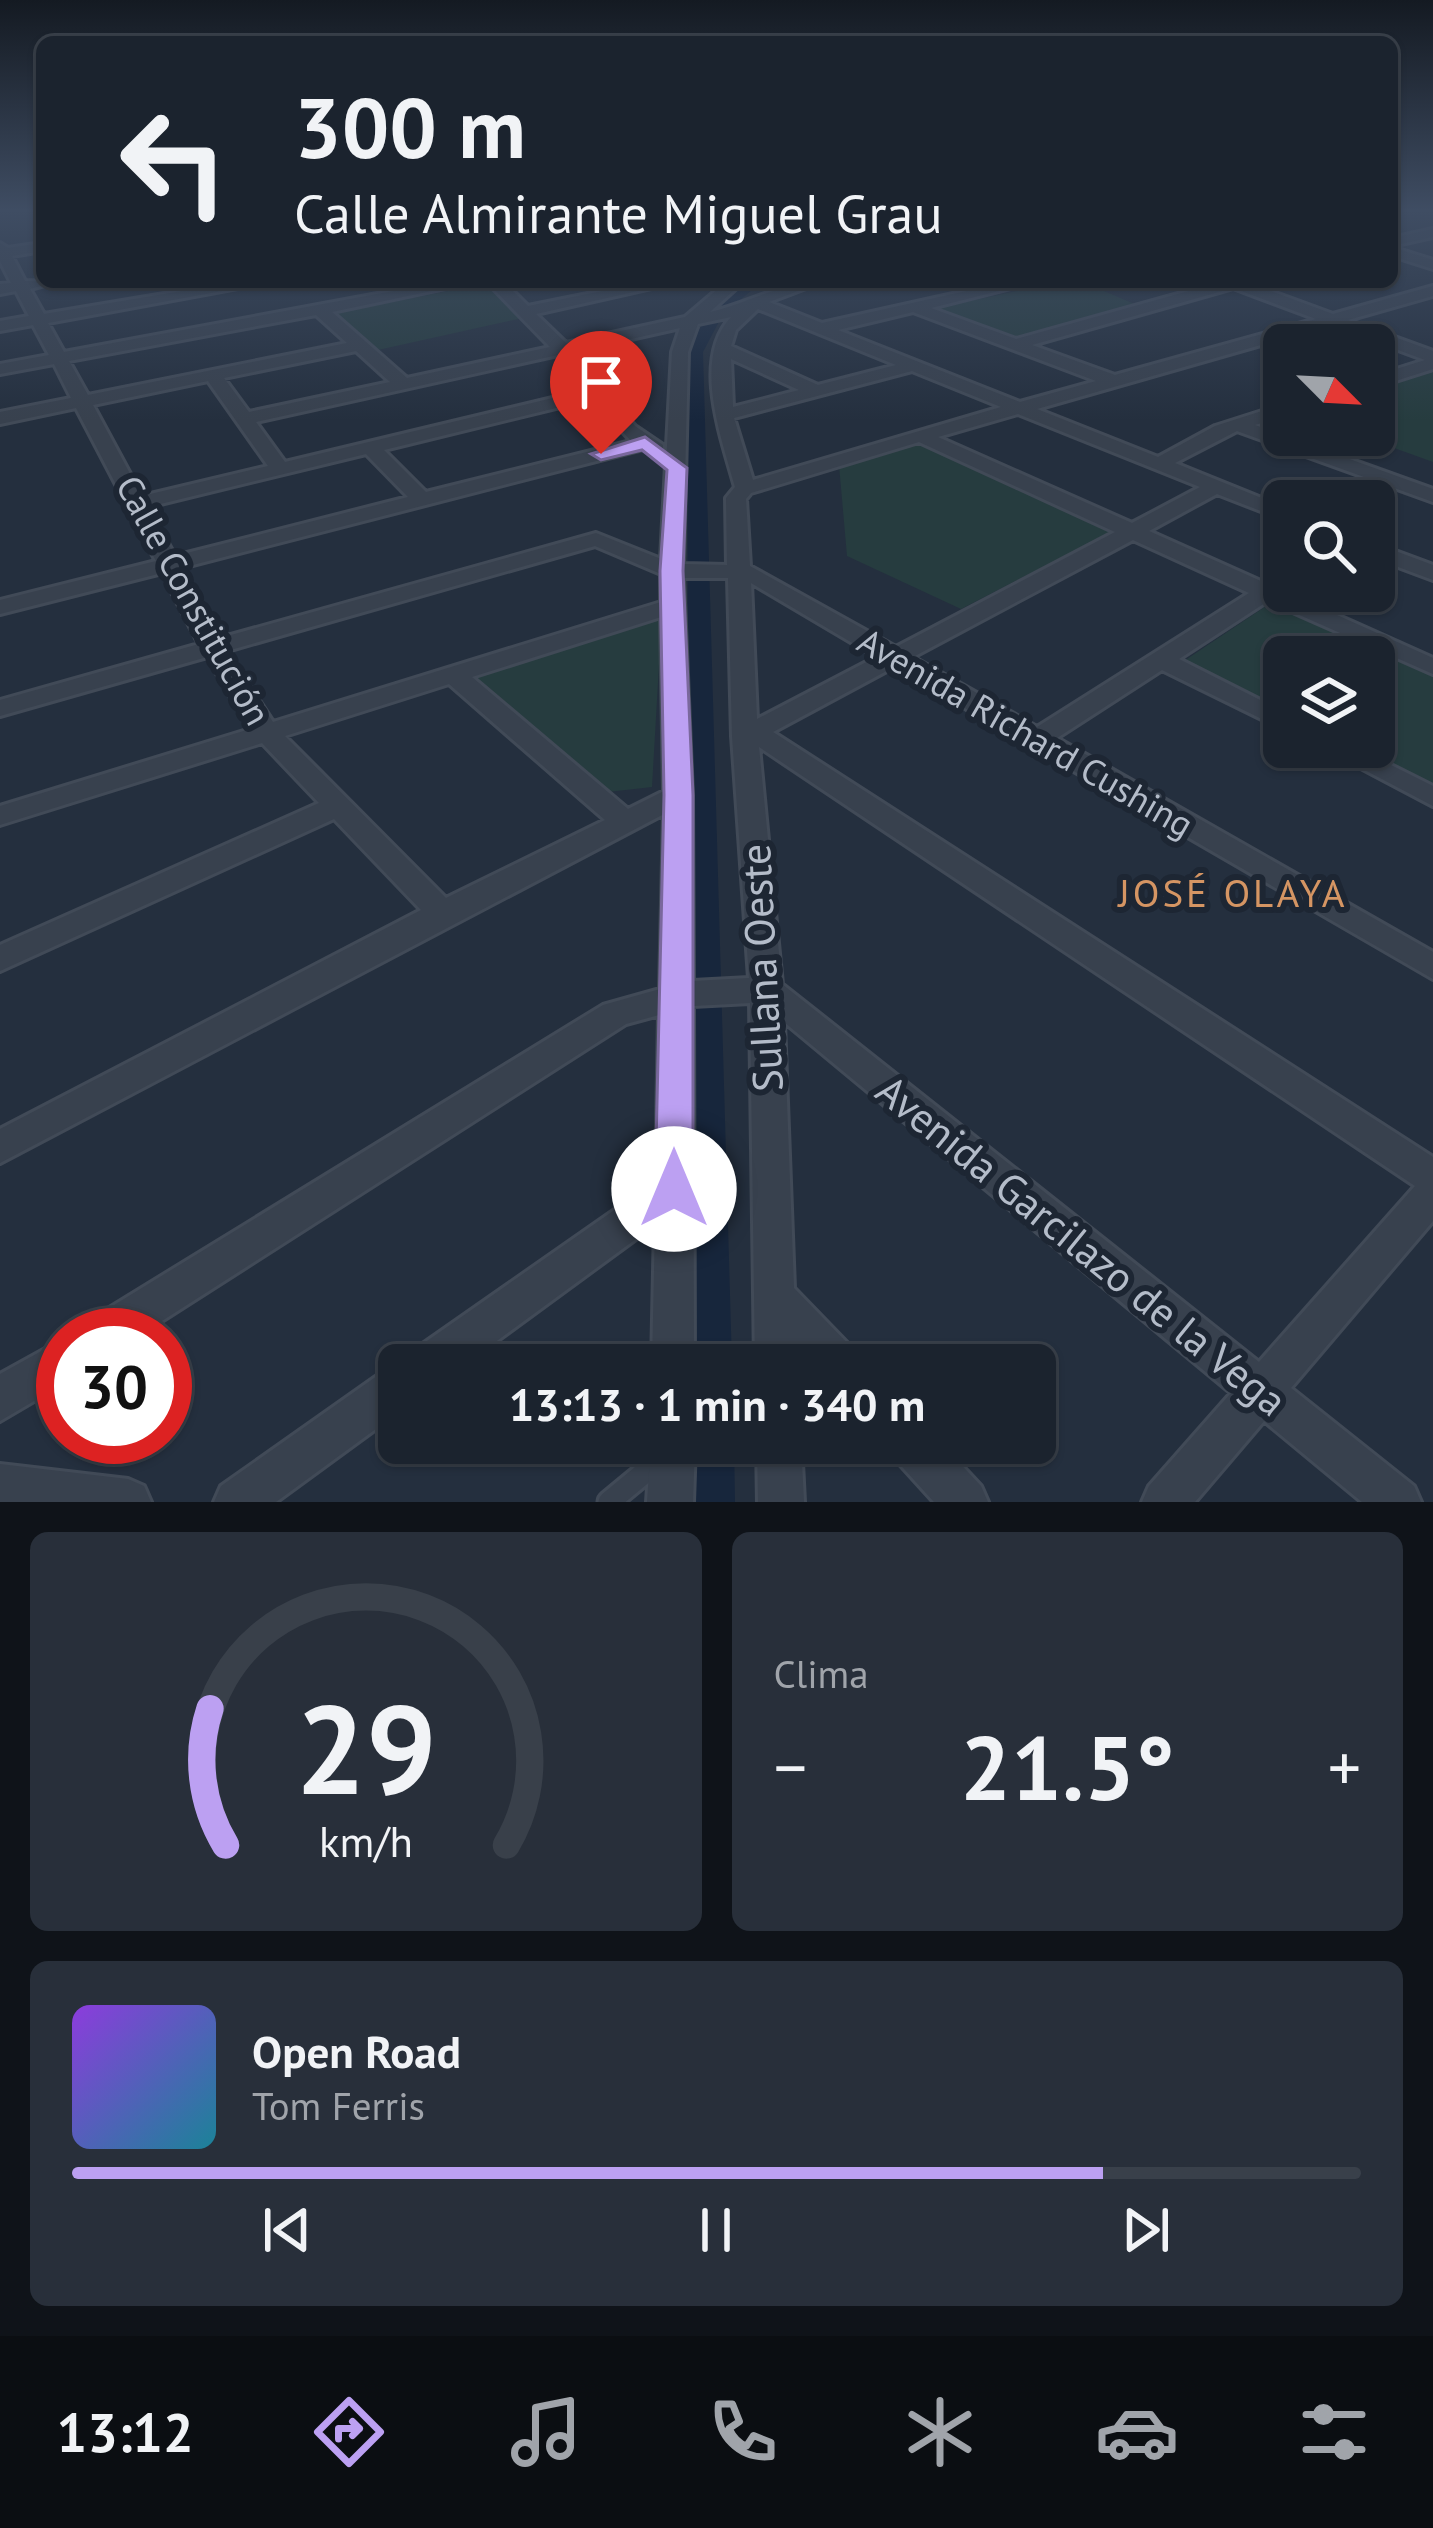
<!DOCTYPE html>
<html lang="es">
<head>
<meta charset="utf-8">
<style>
  body { margin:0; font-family:"PT Sans",sans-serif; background:#282f3a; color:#f1f3f6; height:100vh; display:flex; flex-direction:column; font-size:45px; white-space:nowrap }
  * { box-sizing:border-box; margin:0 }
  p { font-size:39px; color:#a0a4aa }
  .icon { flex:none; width:66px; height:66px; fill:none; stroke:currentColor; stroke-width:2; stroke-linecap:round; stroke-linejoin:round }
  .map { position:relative; height:1502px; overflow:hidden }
  .details { display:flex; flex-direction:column; gap:30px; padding:30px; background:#0f1319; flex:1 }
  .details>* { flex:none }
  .top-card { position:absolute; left:36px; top:36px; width:1362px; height:252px; border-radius:18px; box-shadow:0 3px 9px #0004,0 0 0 3px #39404a; background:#1b232e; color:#f1f3f6; overflow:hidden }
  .needle { width:78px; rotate:114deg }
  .buttons { position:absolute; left:1263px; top:324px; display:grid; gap:24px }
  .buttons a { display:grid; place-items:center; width:132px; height:132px; border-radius:18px; background:#1b232e; box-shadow:0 3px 9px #0004,0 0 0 3px #39404a; font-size:60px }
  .speed { position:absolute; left:36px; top:1308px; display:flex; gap:24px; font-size:60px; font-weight:700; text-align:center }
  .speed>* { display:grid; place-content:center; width:156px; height:156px; border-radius:50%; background:#1b232e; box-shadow:0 3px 9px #0004,0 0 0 3px #39404a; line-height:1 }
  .speed .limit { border:18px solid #d22; background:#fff; color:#111 }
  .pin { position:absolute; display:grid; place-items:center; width:102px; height:102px; color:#fff; margin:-123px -51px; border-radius:50% 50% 50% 0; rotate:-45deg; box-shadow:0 0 12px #0007 }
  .pin .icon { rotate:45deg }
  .me { position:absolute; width:132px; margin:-66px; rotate:0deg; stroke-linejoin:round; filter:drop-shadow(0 0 9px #0008) }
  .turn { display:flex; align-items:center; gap:42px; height:252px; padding:0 60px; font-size:54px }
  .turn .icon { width:156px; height:156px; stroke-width:2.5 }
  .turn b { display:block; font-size:84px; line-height:102px }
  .big { font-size:90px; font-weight:700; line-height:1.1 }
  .details .tile { flex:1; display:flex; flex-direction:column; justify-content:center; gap:18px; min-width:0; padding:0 42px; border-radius:18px; background:#282f3a }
  .details .dial { align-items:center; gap:0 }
  .dial svg { height:312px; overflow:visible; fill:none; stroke:#39404a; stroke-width:7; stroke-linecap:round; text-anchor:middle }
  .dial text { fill:#f1f3f6; stroke:none }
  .song { display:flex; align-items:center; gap:36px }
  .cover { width:144px; height:144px; border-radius:18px; background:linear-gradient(135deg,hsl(270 70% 55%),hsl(190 70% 35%)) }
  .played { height:12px; border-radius:6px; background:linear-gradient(90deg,#bca0f2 80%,#39404a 80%) }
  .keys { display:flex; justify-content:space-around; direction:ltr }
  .heat { display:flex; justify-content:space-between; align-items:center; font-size:66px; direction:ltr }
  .details .tiles { flex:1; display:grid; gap:30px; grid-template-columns:1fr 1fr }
  .tile:last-child { grid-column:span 2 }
  .trip { position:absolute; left:378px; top:1344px; width:678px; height:120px; border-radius:18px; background:#1b232e; box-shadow:0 3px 9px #0004,0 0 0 3px #39404a; font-weight:700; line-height:120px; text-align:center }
  .tab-bar { display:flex; height:192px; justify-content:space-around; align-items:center; background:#0b0e12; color:#a0a4aa }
  .tab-bar .icon { width:84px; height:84px }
  .tab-bar .on { color:#bca0f2 }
  .tab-bar b { font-size:54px; color:#f1f3f6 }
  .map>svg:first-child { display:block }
  .green { fill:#263c3f }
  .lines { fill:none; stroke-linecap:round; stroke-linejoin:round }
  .canal { fill:#17263c; fill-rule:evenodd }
  .service-casing { stroke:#414a57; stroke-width:27 }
  .minor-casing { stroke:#414a57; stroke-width:6 }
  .service { stroke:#38414e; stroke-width:21 }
  .minor { fill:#38414e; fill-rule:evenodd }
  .route { fill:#bca0f2; stroke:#7a689d; stroke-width:3 }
  .labels { text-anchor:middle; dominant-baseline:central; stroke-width:12; stroke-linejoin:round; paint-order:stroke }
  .street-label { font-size:36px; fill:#b4bcc9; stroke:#1d2633 }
  .neighbourhood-label { font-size:39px; letter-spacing:3px; fill:#d59563; stroke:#1d2633 }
  .near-street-label { font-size:42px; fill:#b4bcc9; stroke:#1d2633 }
</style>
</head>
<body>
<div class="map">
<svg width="1433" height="1502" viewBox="0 0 1433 1502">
  <rect width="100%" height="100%" fill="#242f3e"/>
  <!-- green -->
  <path class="green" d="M1060 282H1083L1139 306 1013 338 932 309Z
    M489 283 523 318 378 350 330 314Z
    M1433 370V462L1358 435H1374V387Z
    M928 439 1113 531 961 609 847 556 839 465Z
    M1272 602 1433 673V788L1350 747H1374V657H1284V714L1181 663Z
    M662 613 652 787 599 793 466 676Z"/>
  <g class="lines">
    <!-- canal -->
    <path class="canal" d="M743 282H762L723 314 703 352 732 1365H690L687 352 711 308Z
      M690 1443H734L735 1502H689Z"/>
    <!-- service casing -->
    <g class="service-casing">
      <path id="service" d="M609 1502 661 1459"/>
    </g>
    <!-- minor casing -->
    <g class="minor-casing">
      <path id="minor" d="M1433 229V237L1392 246V238Z
        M0 243 8 248 42 243V251L12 256 25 281 56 282 30 289 44 314 236 282H271L48 323 64 352 442 282H474L332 312 407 378 550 347 487 282H504L528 306 647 282H678L536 314 566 343 685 317 726 282H743L710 312C750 303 780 282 822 282L769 302 822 323 1007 282H1035L931 308 1016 339 1221 282H1246L1333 314 1433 286V296L1348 320 1433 351V369L1380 386 1374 387V376L1425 360 1331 325 1037 409 1158 457 1215 426 1284 404V416L1255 425 1433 489V502L1237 431 1175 463 1284 507V520L1217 494 1149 531 1433 658V674L1268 601 1179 659 1284 712V730L1162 670 1057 738 1433 952V979L894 667 773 732 1433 1157V1221L1291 1388 1414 1486 1421 1502H1362L1264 1421 1195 1502H1142L1149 1486 1231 1393 784 1022 794 1288 854 1350 860 1365H811L797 1349V1365H755L750 1003 693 1006 694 1365H652L655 1225 464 1365H408L414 1350 656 1181 659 1015 626 1024 140 1335H82L88 1321 603 1005 660 989 664 814 0 1163V1129L421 910 334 819 0 971V945L319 803 262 743 0 825V806L250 729 207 657 0 716V700L199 644 162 573 0 614V600L156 561 76 408 0 424V412L71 398 54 364 0 374V364L49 355 33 325 0 331V321L29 316 16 291 0 294V284L11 283 0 261ZM1233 288 1316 319 1115 375 1032 345ZM758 309 896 365 818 385 731 346 736 330ZM913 312 1096 381 1020 402 838 330ZM316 315 347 343 88 395 69 361ZM731 317C692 359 721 436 735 487L726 498 727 565 683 564 688 352 698 324ZM680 328 672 352 661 559 596 533 220 638 181 568 643 449 663 453V445L635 426 573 352ZM356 351 390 382 249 412 224 378ZM558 355 586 390 285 462 256 422ZM731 359 799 390 733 407ZM912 371 1001 407 753 480 734 418ZM208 381 268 466 142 496 93 405ZM593 399 631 441 426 492 384 450ZM1018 414 1200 487 1132 523 938 437ZM919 442 1115 532 896 647 750 566 746 499 751 493ZM366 454 408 497 175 556 148 507ZM1133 540 1249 593 1037 727 913 657ZM595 546 661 574V602L273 722 227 651ZM683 578H728L732 736 749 978 693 981 692 795ZM751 583 876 657 757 719ZM661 617 664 791 628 809 472 677ZM449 684 605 820 446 898 285 736ZM759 747 1415 1186 1259 1362 782 984Z
        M1392 247 1433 260V269L1392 256Z
        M1374 543 1433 565V580L1374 558Z
        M1321 747H1355L1433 786V806Z
        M63 1339V1384L0 1421V1374Z
        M399 1365V1412L276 1502H214L221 1486 384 1371Z
        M651 1443H695L693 1502H647Z
        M757 1443H801L804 1502H758Z
        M889 1443H941L981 1486 988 1502H934L895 1459Z
        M0 1464 128 1479 144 1486 151 1502H0Z"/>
    </g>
    <!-- service -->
    <use href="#service" class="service"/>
    <!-- minor -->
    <use href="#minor" class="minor"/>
  </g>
  <!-- sky -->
  <linearGradient id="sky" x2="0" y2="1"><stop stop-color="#141a22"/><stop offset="0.5" stop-color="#3f4d63"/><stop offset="1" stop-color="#3f4d63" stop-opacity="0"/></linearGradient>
  <rect width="1433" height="421" fill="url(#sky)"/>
  <!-- route -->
  <path class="route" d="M645 437 687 468 683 571 693 795V1189L688 1201 674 1206 660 1201 655 1189 664 795 660 571 667 470 642 450 601 460 591 454Z"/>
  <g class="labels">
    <!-- street labels -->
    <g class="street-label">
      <text transform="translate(194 600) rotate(61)">Calle Constitución</text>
      <text transform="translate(1026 732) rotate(30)">Avenida Richard Cushing</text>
    </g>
    <!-- neighbourhood labels -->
    <g class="neighbourhood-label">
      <text x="1233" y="892">JOSÉ OLAYA</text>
    </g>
    <!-- near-street labels -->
    <g class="near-street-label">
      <text transform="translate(761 968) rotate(-93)">Sullana Oeste</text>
      <text transform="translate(1082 1245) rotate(39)">Avenida Garcilazo de la Vega</text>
    </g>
  </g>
</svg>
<div class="buttons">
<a><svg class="needle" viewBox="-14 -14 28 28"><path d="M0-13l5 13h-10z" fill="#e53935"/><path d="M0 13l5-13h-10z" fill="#a0a4aa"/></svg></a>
<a><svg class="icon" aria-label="search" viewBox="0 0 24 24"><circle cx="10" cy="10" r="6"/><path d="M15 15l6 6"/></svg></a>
<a><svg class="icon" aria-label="layers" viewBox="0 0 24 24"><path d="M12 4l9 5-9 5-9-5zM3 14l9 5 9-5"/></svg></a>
</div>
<div class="speed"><div class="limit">30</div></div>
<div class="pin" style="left:601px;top:454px;background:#d93025"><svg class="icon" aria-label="arrive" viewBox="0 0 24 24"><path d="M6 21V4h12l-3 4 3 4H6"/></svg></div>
<svg class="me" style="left:674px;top:1189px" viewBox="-20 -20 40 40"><circle r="19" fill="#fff"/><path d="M0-13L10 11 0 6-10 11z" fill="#bca0f2"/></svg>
<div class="trip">13:13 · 1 min · 340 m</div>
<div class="top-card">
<div class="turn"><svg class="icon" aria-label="left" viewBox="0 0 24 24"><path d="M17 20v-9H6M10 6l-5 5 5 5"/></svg><div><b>300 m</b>Calle Almirante Miguel Grau</div></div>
</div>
</div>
<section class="details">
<div class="tiles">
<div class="tile dial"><svg viewBox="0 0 100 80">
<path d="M14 69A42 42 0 1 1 86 69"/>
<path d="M14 69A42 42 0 0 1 10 34" stroke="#bca0f2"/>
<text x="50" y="56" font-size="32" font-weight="700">29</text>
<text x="50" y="72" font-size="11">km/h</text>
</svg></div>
<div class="tile"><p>Clima</p>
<div class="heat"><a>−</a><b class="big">21.5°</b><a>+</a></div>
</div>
<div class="tile">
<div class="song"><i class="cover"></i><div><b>Open Road</b><p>Tom Ferris</p></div></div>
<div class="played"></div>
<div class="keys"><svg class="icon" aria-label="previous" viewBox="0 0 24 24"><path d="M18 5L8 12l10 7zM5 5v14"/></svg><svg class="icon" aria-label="pause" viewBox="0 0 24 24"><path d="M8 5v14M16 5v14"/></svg><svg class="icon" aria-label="next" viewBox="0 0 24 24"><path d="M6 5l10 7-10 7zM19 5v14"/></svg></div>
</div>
</div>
</section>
<nav class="tab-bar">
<b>13:12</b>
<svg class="icon on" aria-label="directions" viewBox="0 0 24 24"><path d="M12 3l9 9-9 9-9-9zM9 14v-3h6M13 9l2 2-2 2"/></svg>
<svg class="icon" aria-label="music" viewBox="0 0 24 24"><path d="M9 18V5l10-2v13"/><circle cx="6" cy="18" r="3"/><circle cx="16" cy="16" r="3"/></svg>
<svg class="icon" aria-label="phone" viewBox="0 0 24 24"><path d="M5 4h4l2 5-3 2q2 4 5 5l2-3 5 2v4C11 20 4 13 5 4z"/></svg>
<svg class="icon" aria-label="climate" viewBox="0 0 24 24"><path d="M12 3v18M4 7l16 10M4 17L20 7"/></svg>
<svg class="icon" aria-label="car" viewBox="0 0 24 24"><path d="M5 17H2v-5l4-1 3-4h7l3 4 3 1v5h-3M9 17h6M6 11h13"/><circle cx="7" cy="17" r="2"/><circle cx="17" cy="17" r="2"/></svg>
<svg class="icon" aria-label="filters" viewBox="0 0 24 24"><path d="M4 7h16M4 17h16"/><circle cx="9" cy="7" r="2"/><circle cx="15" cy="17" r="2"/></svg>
</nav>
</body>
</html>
